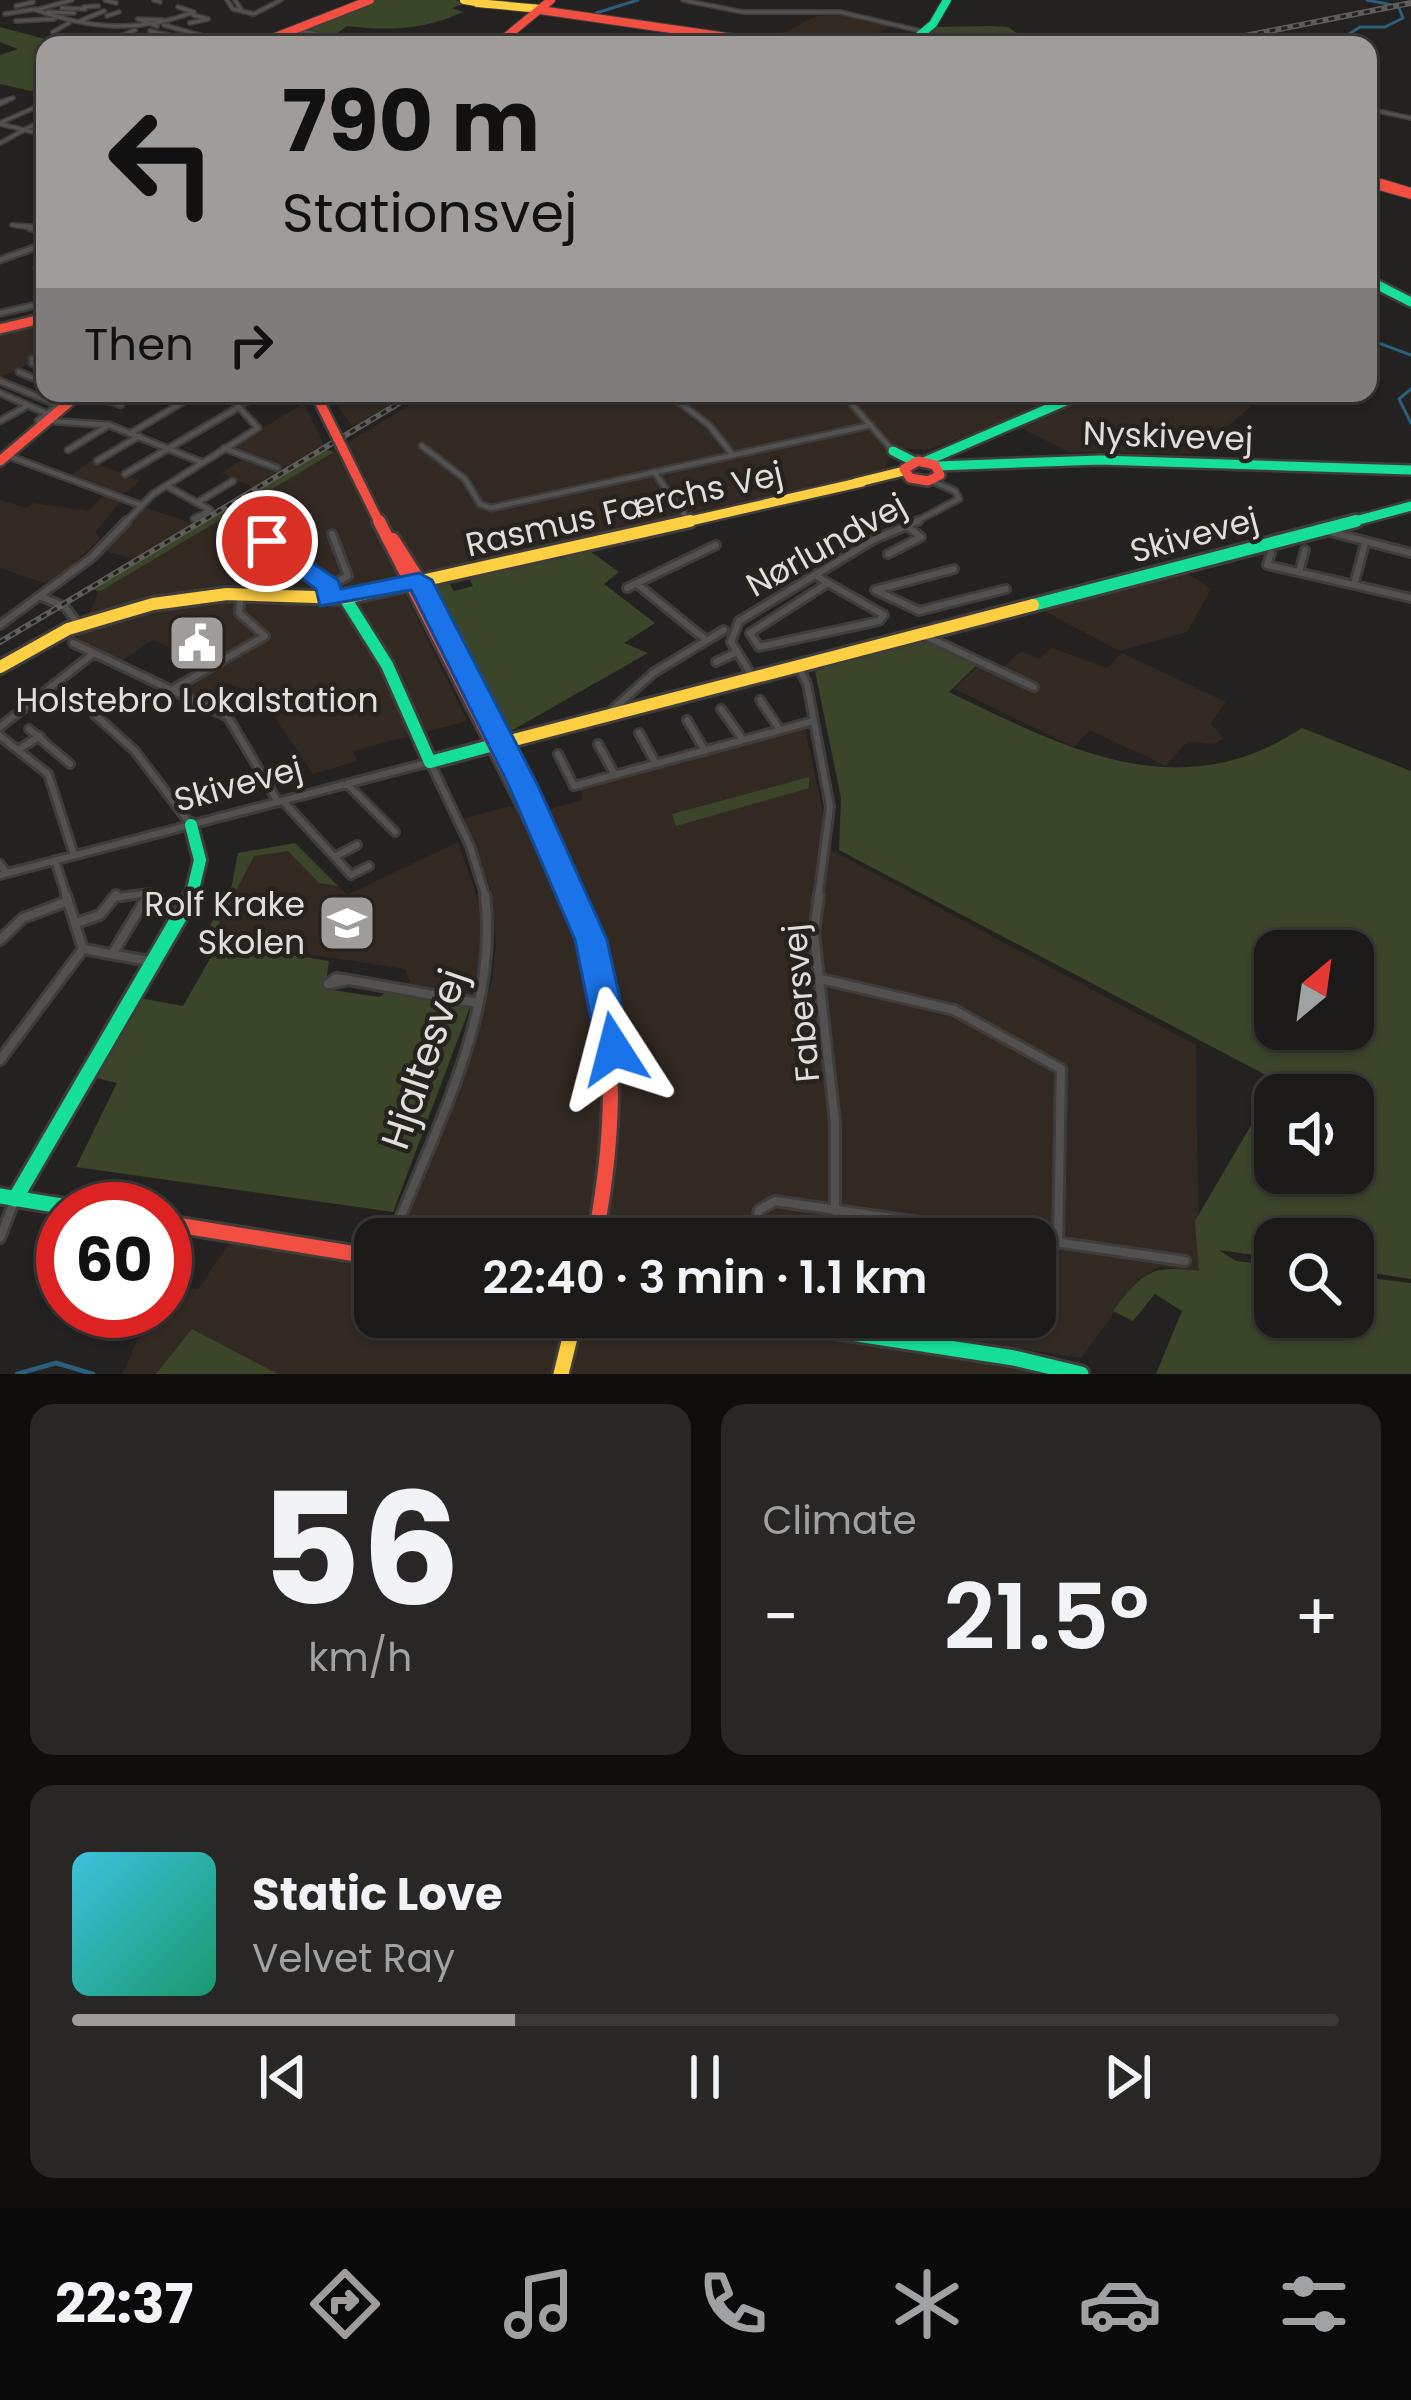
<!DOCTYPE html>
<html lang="en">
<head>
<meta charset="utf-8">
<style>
  body { margin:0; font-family:Poppins,sans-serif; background:#282725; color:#f1f3f6; height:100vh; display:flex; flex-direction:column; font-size:45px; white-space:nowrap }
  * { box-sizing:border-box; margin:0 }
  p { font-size:39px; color:#a0a1a2 }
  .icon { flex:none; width:66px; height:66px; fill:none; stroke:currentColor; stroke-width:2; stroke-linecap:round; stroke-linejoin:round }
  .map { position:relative; height:1374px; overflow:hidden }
  .details { display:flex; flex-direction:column; gap:30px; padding:30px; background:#0f0e0d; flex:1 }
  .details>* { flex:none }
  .banner { position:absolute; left:36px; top:36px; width:1341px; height:366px; border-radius:24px; box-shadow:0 3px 9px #0004,0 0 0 3px #393837; background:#9f9c9a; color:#111; overflow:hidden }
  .needle { width:78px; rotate:29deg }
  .buttons { position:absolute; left:1254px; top:930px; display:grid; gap:24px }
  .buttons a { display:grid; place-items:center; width:120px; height:120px; border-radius:24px; background:#1b1a18; box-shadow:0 3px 9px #0004,0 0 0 3px #393837; font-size:60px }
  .speed { position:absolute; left:36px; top:1182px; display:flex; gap:24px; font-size:60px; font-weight:700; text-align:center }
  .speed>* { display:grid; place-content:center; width:156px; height:156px; border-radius:50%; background:#1b1a18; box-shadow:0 3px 9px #0004,0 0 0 3px #393837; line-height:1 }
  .speed .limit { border:18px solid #d22; background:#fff; color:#111 }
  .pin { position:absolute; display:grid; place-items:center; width:102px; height:102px; color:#fff; margin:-51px; border:6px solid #fff; border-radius:50%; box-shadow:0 3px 12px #0007 }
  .me { position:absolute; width:132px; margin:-66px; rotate:351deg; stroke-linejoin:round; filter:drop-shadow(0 0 9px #0008) }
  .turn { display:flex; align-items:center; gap:42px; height:252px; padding:0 48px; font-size:54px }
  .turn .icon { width:156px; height:156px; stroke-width:2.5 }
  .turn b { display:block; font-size:84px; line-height:102px }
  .then { display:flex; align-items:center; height:114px; padding:0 48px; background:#0003; gap:24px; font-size:45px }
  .big { font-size:90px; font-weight:600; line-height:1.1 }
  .details .tile { flex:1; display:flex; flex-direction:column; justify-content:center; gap:18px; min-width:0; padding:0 42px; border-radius:24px; background:#282725 }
  .details .dial { align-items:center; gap:0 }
  .dial b { font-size:156px; line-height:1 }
  .song { display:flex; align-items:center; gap:36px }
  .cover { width:144px; height:144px; border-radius:18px; background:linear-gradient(135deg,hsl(190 70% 55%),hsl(160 70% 35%)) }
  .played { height:12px; border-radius:6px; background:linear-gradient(90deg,#9f9c9a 35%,#393837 35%) }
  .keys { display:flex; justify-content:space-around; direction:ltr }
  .heat { display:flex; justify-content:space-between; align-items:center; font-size:66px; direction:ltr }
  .details .tiles { flex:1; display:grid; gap:30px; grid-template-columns:1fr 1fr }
  .tile:last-child { grid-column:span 2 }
  .trip { position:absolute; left:354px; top:1218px; width:702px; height:120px; border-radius:24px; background:#1b1a18; box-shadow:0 3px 9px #0004,0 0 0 3px #393837; font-weight:600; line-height:120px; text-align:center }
  .tabs { display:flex; height:192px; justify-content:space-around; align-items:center; background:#0b0a0a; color:#a0a1a2 }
  .tabs .icon { width:84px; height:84px }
  .tabs .selected { color:#9f9c9a }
  .tabs b { font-size:54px; color:#f1f3f6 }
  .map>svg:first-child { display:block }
  .built { fill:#322923 }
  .green { fill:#3b4529; fill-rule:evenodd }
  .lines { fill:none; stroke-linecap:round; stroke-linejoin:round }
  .stream-far1 { stroke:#2b5f7c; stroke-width:3 }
  .stream { stroke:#2b5f7c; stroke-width:4.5 }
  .street-far3-casing { stroke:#3f3d3c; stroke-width:6 }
  .street-far2-casing { stroke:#3f3d3c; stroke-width:9 }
  .street-far1-casing { stroke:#3f3d3c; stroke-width:12 }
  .street-casing { stroke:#3f3d3c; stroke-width:14 }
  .fast-far3-casing { stroke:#3f3d3c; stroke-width:10 }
  .fast-far2-casing { stroke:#3f3d3c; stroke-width:14 }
  .fast-far1-casing { stroke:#3f3d3c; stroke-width:18 }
  .fast-casing { stroke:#3f3d3c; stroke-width:21 }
  .slow-far3-casing { stroke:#3f3d3c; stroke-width:10 }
  .slow-far2-casing { stroke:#3f3d3c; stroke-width:14 }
  .slow-far1-casing { stroke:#3f3d3c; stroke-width:18 }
  .slow-casing { stroke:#3f3d3c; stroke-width:21 }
  .jam-far3-casing { stroke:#3f3d3c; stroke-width:10 }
  .jam-far2-casing { stroke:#3f3d3c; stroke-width:14 }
  .jam-far1-casing { stroke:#3f3d3c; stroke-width:18 }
  .jam-casing { stroke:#3f3d3c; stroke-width:21 }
  .street-far3 { stroke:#535150; stroke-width:3 }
  .street-far2 { stroke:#535150; stroke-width:4.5 }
  .street-far1 { stroke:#535150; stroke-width:6 }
  .street { stroke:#535150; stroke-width:8 }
  .fast-far3 { stroke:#16e098; stroke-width:8 }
  .fast-far2 { stroke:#16e098; stroke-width:9 }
  .fast-far1 { stroke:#16e098; stroke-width:12 }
  .fast { stroke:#16e098; stroke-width:15 }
  .slow-far3 { stroke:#ffcf43; stroke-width:8 }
  .slow-far2 { stroke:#ffcf43; stroke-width:9 }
  .slow-far1 { stroke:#ffcf43; stroke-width:12 }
  .slow { stroke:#ffcf43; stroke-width:15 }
  .jam-far3 { stroke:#f24e42; stroke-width:8 }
  .jam-far2 { stroke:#f24e42; stroke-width:9 }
  .jam-far1 { stroke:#f24e42; stroke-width:12 }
  .jam { stroke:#f24e42; stroke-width:15 }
  .rail-casing { stroke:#5e5d5c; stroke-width:6 }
  .rail { stroke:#26221e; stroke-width:3; stroke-dasharray:6; stroke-linecap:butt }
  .jam-bridge-casing { stroke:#3f3d3c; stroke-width:14; stroke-linecap:butt }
  .jam-bridge { stroke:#f24e42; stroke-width:9 }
  .route { fill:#1a73e8; stroke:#114b97; stroke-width:3 }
  .labels { text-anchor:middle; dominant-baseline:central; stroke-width:9; stroke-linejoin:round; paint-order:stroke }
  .street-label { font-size:33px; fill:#e1dedc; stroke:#26221e }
  .poi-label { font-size:33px; fill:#e1dedc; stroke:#26221e }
  .near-street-label { font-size:39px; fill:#e1dedc; stroke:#26221e }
</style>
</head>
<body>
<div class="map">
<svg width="1411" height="1374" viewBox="0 0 1411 1374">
  <rect width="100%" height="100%" fill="#242220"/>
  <!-- built -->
  <path class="built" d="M824 12 850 15 891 26 856 45 783 33Z
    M45 322V356L0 378V333Z
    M330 393H409L352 427Z
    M430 393H1218L1252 406 1193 454 1069 452 1007 421 930 449H902L890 456 883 471 397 577 467 721 353 751 357 761 313 774 262 699 228 683 205 701 171 684 205 664 152 640 121 662 77 640 99 592Z
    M304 403 324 444 252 487 222 473 243 458 225 451Z
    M90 461 140 481 120 496 123 498 96 532 100 539 50 585 0 568V500L26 508 33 503 89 511 105 493 67 478Z
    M143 507 192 523 133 559 103 550Z
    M1183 570 1211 589 1187 632 1120 651 1038 608Z
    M1052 648 1107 668 1122 653 1226 702 1211 723 1223 739 1214 744 1188 741 1166 766 1090 730 1074 747 954 689 980 664 997 673 1021 651 1039 659Z
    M804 725 831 850 1196 1045 1199 1272 1160 1267 1138 1279 1081 1358 960 1339 957 1358 1040 1374H122L151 1311H165V1293L172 1286 198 1289 230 1242 375 1265V1317H1035V1239H399L491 986 496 945 490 888 463 819 510 806 544 811 584 799 579 788Z
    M458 842 482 912V957L470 995 411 984 405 969 203 938 232 885 238 853 295 843 347 895Z"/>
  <!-- green -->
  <path class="green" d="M376 0H455L466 3 452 8 463 12C424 30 389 31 347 26L332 37 301 29Z
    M992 26 1008 27 1034 45H914L937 27Z
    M0 27 67 45H45V94L0 84V55L18 49 0 42Z
    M325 449 334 452 99 592 92 589Z
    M584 547 619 572 604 584 655 623 624 643 648 653 511 731 434 586 448 581 454 591 473 586 468 576Z
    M923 639 978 664 949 692C1067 749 1179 809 1302 728L1411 771V1279L1353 1270V1239H1275V1258L1219 1250 1236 1261 1275 1266V1317H1353V1276L1411 1283V1374H1156L1182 1311 1155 1294 1133 1321 1113 1311C1143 1272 1149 1265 1199 1271L1195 1221 1277 1081 839 850 841 798 815 671ZM1275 951H1353V1029H1275ZM1275 1095H1353V1173H1275Z
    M809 777V788L676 826 672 814Z
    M295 843 338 886 319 883 288 851 254 856 216 929 206 933 232 885 238 853Z
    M219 943 329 961 325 989 379 997 389 991 470 1007 393 1212 76 1167 117 1083 92 1077 139 998 183 1006Z
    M192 1329 278 1374H156Z"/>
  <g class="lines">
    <!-- stream-far1 -->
    <path class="stream-far1" d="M1367 0 1392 5
      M596 13 638 0
      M1332 45 1360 27H1385L1403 18 1399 8
      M1368 339 1411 355
      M1411 389 1399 399 1411 423"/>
    <!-- stream -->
    <path class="stream" d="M17 1374 56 1363 93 1374"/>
    <!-- street-far3 casing -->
    <g class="street-far3-casing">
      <path id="street-far3" d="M72 0 36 10C91 29 139 33 194 12L178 7
        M105 0 116 3
        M154 0 160 2
        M227 0 233 9 254 14 281 0
        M235 0 243 12
        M683 0 743 12H840L925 32
        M16 6 33 2
        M84 7 98 6
        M62 8 85 9
        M48 12 74 13
        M5 14 36 9
        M107 16 119 12
        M36 20 16 21 54 19
        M80 21 104 11
        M190 23 208 19 193 15
        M164 25 224 42
        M157 26 138 19 163 20
        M295 30 374 45
        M150 31 172 36 154 45
        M53 32 69 23
        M501 41 557 45
        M91 42 100 45 135 30
        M0 102 13 98 0 104
        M1368 109 1411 118
        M0 123 45 103
        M0 124 45 135
        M0 143 45 119
        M45 205 38 207 45 208
        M45 227 12 225 45 230"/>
    </g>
    <!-- street-far2 casing -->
    <g class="street-far2-casing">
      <path id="street-far2" d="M30 228 45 230
        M0 260 39 246
        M37 268 45 278
        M0 313 45 303
        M32 359 45 357
        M32 363 45 368
        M19 372 45 383
        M0 381 58 405 38 421
        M0 393 50 415
        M82 393 121 405
        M667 393 709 425 733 455
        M842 393 893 451
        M237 405 272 393
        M0 421 27 406
        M50 421 109 425 201 462
        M131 433 198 393
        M422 446 465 479 480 504 491 508 871 425
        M224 448 277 468
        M68 450 106 427
        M9 456 140 505
        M97 461 139 436
        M654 472 689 521
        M125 474 239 407
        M932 481 955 491
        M167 486 210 510 194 519
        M198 502 233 481
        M124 524 153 494 258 428 226 393
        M911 524 959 499 955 491"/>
    </g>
    <!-- street-far1 casing -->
    <g class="street-far1-casing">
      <path id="street-far1" d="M1327 531 1411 553
        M267 540 329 586V595
        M1271 553 1267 565 1411 598
        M888 554 921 537 906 525
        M954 569 875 590 919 611 1006 589
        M1299 572 1305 550
        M815 575 828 583
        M828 583 884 615 879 621 759 647 750 633Z
        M637 584 706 640
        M1354 585 1365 543
        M329 586 348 576 332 534
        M627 588 716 545
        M40 596 65 607 79 625
        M0 625 91 558 127 521
        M923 635 1034 687
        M73 643 228 717 278 802
        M716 662 737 652
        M798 666 807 684 830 807 818 898
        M753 677 731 642 739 621 873 540 918 521
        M173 689 265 636 239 613 241 595
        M760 700 780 730
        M721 709 743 740
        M610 712 653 673 724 630
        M95 715 135 751 191 825
        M687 720 705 751
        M0 727 94 653
        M29 729 70 764
        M639 733 656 764
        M0 736 48 774 74 855
        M598 744 615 775
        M19 749 40 736
        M558 754 574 786 810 722
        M347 784 395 832
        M283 801 351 875 369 866
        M334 857 357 845
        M55 860 67 898
        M0 864 7 873
        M0 875 430 762 470 846 486 898
        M113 898 149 893 146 898"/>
    </g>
    <!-- street casing -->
    <g class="street-casing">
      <path id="street" d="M66 895 83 949 149 961
        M819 895 814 933 835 1122V1211
        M76 923 100 915 116 895
        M0 940 23 918 68 901
        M113 953 148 895
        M336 978 349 980 328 984Z
        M817 978 954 1010 1061 1069 1058 1241
        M349 980 478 1003
        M0 1060 83 949
        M0 1238 14 1202
        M392 1239C433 1131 500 1013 485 895
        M753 1239 759 1210 775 1201 1185 1261
        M53 1266 63 1248"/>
    </g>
    <!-- fast-far3 casing -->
    <g class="fast-far3-casing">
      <path id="fast-far3" d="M908 45 933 24 947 0"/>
    </g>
    <!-- fast-far2 casing -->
    <g class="fast-far2-casing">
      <path id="fast-far2" d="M1368 280 1411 302
        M893 451 915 462
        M924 462 1084 393
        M937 466 1100 460 1411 470
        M1344 524 1411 506"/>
    </g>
    <!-- fast-far1 casing -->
    <g class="fast-far1-casing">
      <path id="fast-far1" d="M345 598 387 665 430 762 490 746
        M1033 605 1356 521
        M191 898 200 860 191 825"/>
    </g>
    <!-- fast casing -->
    <g class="fast-casing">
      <path id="fast" d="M0 1196 80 1209
        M15 1199 192 895
        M747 1317 1014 1358 1081 1374"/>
    </g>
    <!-- slow-far3 casing -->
    <g class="slow-far3-casing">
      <path id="slow-far3" d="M464 0 487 4
        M477 3 541 9
        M224 42 236 45"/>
    </g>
    <!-- slow-far2 casing -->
    <g class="slow-far2-casing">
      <path id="slow-far2" d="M855 483 904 471
        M677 524 862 482"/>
    </g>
    <!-- slow-far1 casing -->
    <g class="slow-far1-casing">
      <path id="slow-far1" d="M0 667 68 629 153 604 227 594 345 598 690 521
        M502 743 1033 605"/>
    </g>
    <!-- slow casing -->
    <g class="slow-casing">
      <path id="slow" d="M561 1374 575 1317"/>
    </g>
    <!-- jam-far3 casing -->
    <g class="jam-far3-casing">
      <path id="jam-far3" d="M540 10 782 45
        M255 45 370 0
        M496 45 551 0
        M1368 179 1411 192
        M1368 183 1411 195"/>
    </g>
    <!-- jam-far2 casing -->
    <g class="jam-far2-casing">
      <path id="jam-far2" d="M0 329 45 318
        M315 393 335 433
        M342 447 380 524
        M0 461 80 393
        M918 461 935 465 940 475 928 481 910 478 904 469Z"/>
    </g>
    <!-- jam-far1 casing -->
    <g class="jam-far1-casing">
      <path id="jam-far1" d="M379 521 571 898
        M393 539 419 580 532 808"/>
    </g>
    <!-- jam casing -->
    <g class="jam-casing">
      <path id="jam" d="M569 895C620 1010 618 1117 595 1239
        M165 1223 375 1257"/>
    </g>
    <!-- street-far3 -->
    <use href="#street-far3" class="street-far3"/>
    <!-- street-far2 -->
    <use href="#street-far2" class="street-far2"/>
    <!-- street-far1 -->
    <use href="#street-far1" class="street-far1"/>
    <!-- street -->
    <use href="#street" class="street"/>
    <!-- fast-far3 -->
    <use href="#fast-far3" class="fast-far3"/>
    <!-- fast-far2 -->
    <use href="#fast-far2" class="fast-far2"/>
    <!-- fast-far1 -->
    <use href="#fast-far1" class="fast-far1"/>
    <!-- fast -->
    <use href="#fast" class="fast"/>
    <!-- slow-far3 -->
    <use href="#slow-far3" class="slow-far3"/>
    <!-- slow-far2 -->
    <use href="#slow-far2" class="slow-far2"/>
    <!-- slow-far1 -->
    <use href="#slow-far1" class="slow-far1"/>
    <!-- slow -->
    <use href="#slow" class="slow"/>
    <!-- jam-far3 -->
    <use href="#jam-far3" class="jam-far3"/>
    <!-- jam-far2 -->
    <use href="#jam-far2" class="jam-far2"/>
    <!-- jam-far1 -->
    <use href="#jam-far1" class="jam-far1"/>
    <!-- jam -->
    <use href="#jam" class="jam"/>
    <!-- rail casing -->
    <g class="rail-casing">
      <path id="rail" d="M1199 45 1411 3
        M0 642 416 393"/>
    </g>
    <!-- rail -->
    <use href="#rail" class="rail"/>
    <!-- jam-bridge casing -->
    <g class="jam-bridge-casing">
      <path id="jam-bridge" d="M335 433 342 447"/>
    </g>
    <!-- jam-bridge -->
    <use href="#jam-bridge" class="jam-bridge"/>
  </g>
  <!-- route -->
  <path class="route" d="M267 533 338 580 341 589 419 573 432 580 537 784 607 940 631 1049 626 1058H602L597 1049 575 940 508 784 411 590 320 606 316 589 258 546 254 541Z"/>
  <!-- icons -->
  <defs>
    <g id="civic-square" transform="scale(3)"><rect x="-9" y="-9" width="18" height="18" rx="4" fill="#9f9c9a" stroke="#26221e"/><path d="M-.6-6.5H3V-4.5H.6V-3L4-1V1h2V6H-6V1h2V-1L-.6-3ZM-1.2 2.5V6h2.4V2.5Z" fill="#fff"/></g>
    <g id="school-square" transform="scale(3)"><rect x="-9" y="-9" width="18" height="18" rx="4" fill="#9f9c9a" stroke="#26221e"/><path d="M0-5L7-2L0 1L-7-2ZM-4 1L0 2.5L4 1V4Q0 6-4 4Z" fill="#fff"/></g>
  </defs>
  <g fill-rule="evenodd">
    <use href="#civic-square" x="197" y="643"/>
    <use href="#school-square" x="347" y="923"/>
  </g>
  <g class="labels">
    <!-- street labels -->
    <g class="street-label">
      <text transform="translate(1168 436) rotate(2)">Nyskivevej</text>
      <text transform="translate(624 509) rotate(-13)">Rasmus Færchs Vej</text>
      <text transform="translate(1194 535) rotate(-15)">Skivevej</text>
      <text transform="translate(826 545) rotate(-29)">Nørlundvej</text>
      <text transform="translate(238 784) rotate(-15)">Skivevej</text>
      <text transform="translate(801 1003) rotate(-95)">Fabersvej</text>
    </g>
    <!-- poi labels -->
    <g class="poi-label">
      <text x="197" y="700">Holstebro Lokalstation</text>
      <text x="305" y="904" text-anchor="end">Rolf Krake<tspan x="305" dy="38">Skolen</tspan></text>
    </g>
    <!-- near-street labels -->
    <g class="near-street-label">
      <text transform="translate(424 1059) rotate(-71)">Hjaltesvej</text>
    </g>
  </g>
</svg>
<div class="buttons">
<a><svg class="needle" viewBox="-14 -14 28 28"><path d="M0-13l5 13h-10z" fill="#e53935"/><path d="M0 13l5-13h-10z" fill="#a0a1a2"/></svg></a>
<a><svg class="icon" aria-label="sound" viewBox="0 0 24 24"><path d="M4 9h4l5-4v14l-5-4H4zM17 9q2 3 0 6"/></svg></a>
<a><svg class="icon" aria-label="search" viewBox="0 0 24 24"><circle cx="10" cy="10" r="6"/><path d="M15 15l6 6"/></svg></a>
</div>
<div class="speed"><div class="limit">60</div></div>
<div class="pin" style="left:267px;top:541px;background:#d93025"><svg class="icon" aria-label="arrive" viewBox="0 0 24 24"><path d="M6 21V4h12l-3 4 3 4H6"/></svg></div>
<svg class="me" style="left:614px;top:1049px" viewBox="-20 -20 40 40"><path d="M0-17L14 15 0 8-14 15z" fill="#1a73e8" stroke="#fff" stroke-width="4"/></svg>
<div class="trip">22:40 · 3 min · 1.1 km</div>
<div class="banner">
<div class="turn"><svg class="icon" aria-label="left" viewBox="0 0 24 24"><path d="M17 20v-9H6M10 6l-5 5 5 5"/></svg><div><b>790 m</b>Stationsvej</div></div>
<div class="then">Then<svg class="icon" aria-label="right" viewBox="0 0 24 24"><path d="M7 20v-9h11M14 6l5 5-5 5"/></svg></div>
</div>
</div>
<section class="details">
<div class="tiles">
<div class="tile dial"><b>56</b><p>km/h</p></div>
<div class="tile"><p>Climate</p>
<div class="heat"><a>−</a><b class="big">21.5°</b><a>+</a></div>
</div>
<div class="tile">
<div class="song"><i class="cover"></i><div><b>Static Love</b><p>Velvet Ray</p></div></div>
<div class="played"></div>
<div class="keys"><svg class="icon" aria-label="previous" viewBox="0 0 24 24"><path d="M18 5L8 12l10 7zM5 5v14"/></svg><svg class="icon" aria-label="pause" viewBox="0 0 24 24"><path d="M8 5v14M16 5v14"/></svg><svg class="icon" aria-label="next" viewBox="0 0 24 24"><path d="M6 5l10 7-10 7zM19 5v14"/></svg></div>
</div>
</div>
</section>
<nav class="tabs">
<b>22:37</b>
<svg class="icon selected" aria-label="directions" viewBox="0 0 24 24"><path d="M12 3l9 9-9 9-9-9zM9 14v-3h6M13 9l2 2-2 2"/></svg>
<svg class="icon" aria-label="music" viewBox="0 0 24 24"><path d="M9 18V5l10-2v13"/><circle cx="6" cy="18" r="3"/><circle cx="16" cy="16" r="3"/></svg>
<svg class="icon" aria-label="phone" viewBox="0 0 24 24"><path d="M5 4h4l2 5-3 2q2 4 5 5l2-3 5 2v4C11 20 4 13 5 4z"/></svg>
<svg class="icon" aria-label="climate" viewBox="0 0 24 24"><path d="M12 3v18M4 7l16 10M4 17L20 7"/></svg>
<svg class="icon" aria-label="car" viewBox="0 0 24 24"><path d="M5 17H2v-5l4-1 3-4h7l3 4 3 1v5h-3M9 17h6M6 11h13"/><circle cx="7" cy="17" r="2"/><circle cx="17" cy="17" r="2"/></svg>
<svg class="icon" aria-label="filters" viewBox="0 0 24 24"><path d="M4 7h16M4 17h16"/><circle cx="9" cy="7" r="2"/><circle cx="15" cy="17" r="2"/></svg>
</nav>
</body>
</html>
